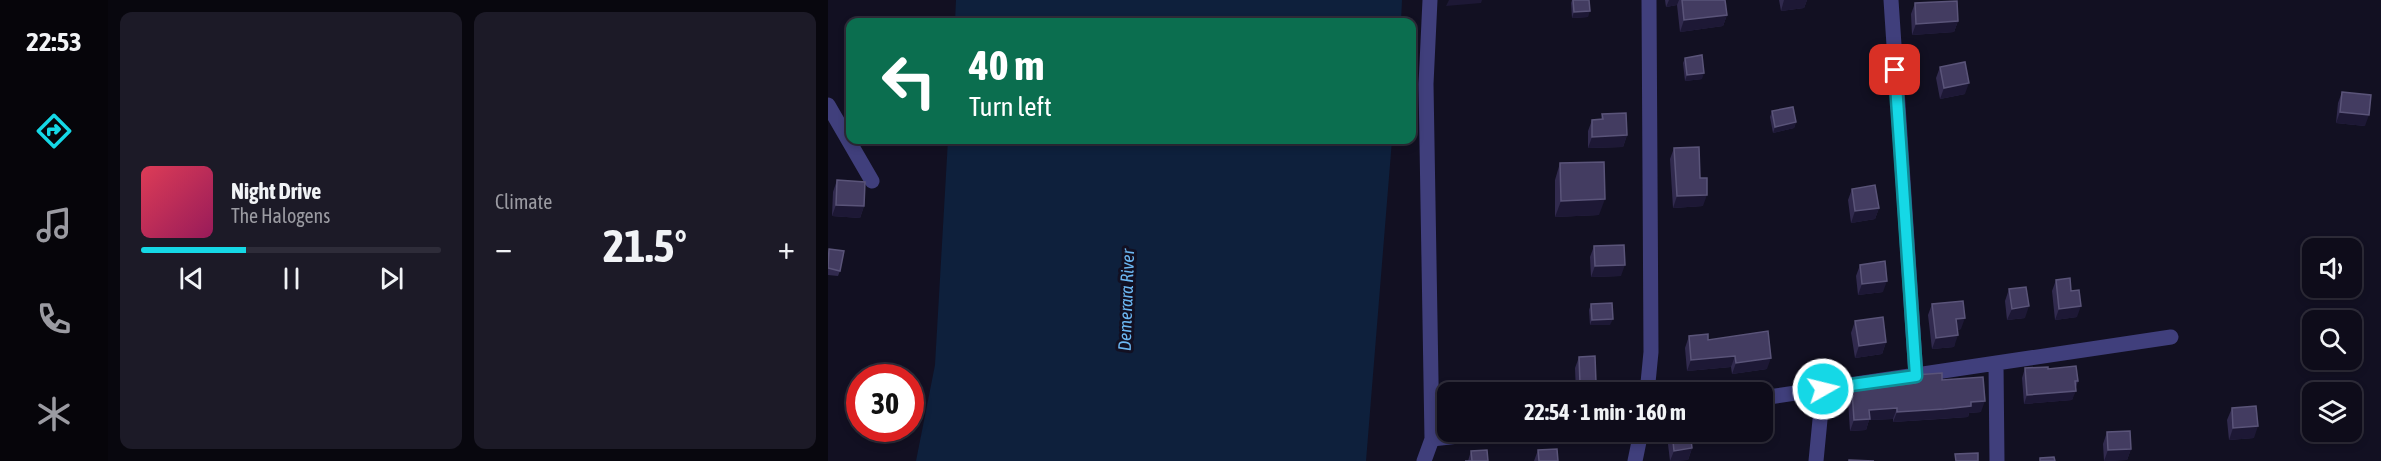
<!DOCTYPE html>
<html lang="en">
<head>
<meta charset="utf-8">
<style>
  body { margin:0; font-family:"Asap Condensed",sans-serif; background:#1c1a27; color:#f1f3f6; height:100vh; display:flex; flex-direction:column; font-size:22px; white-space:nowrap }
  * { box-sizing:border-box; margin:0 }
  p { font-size:20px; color:#9b9ba2 }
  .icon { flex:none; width:33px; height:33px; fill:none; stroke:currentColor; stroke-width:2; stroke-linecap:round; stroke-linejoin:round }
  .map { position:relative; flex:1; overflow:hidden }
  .side { display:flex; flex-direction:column; gap:12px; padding:12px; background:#08070e; width:720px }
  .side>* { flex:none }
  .top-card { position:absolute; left:18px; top:18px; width:570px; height:126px; border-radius:12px; box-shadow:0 3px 9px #0003,0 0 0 2px #2e2c39; background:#0b6e4f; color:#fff; overflow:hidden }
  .tools { position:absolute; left:1474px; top:238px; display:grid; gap:12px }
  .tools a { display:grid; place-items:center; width:60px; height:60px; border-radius:12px; background:#0e0c1a; box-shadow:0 3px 9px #0003,0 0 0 2px #2e2c39; font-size:30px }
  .speed { position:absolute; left:18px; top:364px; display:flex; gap:12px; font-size:30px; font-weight:700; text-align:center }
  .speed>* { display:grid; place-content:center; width:78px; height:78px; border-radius:50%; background:#0e0c1a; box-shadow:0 3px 9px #0003,0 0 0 2px #2e2c39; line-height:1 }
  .speed .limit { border:9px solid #d22; background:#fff; color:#111 }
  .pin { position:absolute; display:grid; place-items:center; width:51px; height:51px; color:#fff; margin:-26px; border-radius:12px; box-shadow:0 3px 9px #0006 }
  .me { position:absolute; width:66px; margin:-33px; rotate:82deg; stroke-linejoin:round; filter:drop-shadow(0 0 4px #0008) }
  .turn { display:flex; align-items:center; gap:21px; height:126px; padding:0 24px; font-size:27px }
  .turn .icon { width:78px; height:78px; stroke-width:2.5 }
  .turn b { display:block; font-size:42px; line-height:51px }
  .big { font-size:45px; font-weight:700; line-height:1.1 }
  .side .card { flex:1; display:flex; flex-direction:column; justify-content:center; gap:9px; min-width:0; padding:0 21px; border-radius:12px; background:#1c1a27 }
  .song { display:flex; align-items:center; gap:18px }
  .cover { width:72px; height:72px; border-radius:9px; background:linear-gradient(135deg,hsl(350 70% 55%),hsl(330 70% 35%)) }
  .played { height:6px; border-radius:3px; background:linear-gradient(90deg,#15d8e6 35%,#2e2c39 35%) }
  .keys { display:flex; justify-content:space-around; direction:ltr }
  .heat { display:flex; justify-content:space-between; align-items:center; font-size:33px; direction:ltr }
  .side .tiles { flex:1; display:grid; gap:12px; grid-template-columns:repeat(2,1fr) }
  .trip { position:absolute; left:609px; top:382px; width:336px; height:60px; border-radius:12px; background:#0e0c1a; box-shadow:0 3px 9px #0003,0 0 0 2px #2e2c39; font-weight:700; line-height:60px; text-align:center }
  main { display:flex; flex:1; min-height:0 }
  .dock { display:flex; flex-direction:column; width:108px; justify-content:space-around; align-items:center; background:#06050a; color:#9b9ba2 }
  .dock .icon { width:42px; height:42px }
  .dock .current { color:#15d8e6 }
  .dock b { font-size:27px; color:#f1f3f6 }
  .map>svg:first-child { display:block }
  .water { fill:#0e203c }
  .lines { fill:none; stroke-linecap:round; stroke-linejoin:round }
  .minor { stroke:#403f7c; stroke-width:15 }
  .wall { fill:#312a4e }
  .shaded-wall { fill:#1d1835 }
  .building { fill:#433c61; stroke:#5a5479; stroke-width:1.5 }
  .route-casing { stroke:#0e8c96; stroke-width:15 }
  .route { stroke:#15d8e6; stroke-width:10 }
  .labels { text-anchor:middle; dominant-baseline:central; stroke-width:6; stroke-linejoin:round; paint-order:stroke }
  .water-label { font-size:18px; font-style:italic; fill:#6cb7f2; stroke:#121022 }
</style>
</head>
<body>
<main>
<nav class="dock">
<b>22:53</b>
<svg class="icon current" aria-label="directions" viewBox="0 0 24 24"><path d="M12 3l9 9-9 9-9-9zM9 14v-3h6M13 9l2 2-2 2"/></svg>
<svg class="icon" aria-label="music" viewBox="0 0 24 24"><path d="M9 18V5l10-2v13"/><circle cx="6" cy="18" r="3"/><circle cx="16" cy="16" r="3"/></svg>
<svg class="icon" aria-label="phone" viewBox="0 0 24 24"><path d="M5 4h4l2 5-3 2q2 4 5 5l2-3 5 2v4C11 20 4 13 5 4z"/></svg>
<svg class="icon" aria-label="climate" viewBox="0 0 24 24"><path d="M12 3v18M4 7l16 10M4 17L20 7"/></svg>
</nav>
<section class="side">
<div class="tiles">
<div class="card">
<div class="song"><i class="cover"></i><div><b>Night Drive</b><p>The Halogens</p></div></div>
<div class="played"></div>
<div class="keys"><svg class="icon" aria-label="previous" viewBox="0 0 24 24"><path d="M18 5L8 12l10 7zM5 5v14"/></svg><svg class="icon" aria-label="pause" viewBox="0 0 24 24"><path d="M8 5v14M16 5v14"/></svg><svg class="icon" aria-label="next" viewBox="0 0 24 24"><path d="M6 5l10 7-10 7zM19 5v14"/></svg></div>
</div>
<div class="card"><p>Climate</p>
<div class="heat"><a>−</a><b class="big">21.5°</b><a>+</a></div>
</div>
</div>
</section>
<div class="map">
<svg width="1553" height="461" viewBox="0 0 1553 461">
  <rect width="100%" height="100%" fill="#121022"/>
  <!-- water -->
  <path class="water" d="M128 0H574L573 22H127Z
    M120 140H564L538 461H88L107 365Z"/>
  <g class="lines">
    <!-- minor -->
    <path class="minor" d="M602 0 598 84 604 439
      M1063 0 1088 376
      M0 105 44 181
      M1168 364 1169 461
      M819 393 823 352 821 0
      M934 398 1343 337
      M596 461 604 439 666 432
      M807 461 813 432
      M988 461 995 389"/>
  </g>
  <!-- wall -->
  <path class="wall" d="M744 0H761L760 17 744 18 743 3Z
    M837 0H897L899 15 895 26 852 32 849 5 838 7Z
    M951 0H979L976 8 953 11Z
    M1087 3 1130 21 1126 32 1084 35 1083 14Z
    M857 58 874 79 857 81 855 63Z
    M1112 67 1137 94 1112 99 1108 78Z
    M1514 92 1537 126 1508 123 1510 103Z
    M944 111 968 122 966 128 945 133 942 117Z
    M774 114 799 135 795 147 760 148V131L764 120 773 119Z
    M846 148 872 178 875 206 845 208 842 159Z
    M732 163 771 215 727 217V180Z
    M9 180 36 206 32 218 4 216 5 192Z
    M1024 189 1051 208 1047 219 1023 223 1020 200Z
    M766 246 793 276 763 277 762 257Z
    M0 251 12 271 10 276 0 275Z
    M1032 265 1055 292 1030 295 1028 276Z
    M1228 280 1243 291 1249 317 1227 320 1224 291Z
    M1181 289 1197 318 1179 320 1177 301Z
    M763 304 782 325H762L761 310Z
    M1104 304 1133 329 1129 330 1126 347 1104 349 1100 315Z
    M1027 321 1058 342 1054 354 1027 358 1023 333Z
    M861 336 880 340 939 369 904 374 903 367 859 371 857 348Z
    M751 357 768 383 764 393H748L747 368Z
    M1197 368 1220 369 1250 381 1244 400 1196 404 1194 378Z
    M1087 375 1114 380 1153 412 1141 413 1140 417 1112 419 1065 422V419L1041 420 1038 430 1022 431 1020 401 1024 391 1084 384Z
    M1404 408 1426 438 1401 440 1399 420Z
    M840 432H862L864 448 860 460 842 461 839 436Z
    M1279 432 1303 449 1299 460 1276 461 1275 444Z
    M710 450 730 461H706Z
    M643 451 660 461H640Z"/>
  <!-- shaded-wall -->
  <path class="shaded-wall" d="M621 0H654L653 3 618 6Z
    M841 0H851L849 5 838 7Z
    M956 0H979L976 8 953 11Z
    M762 11 760 17 744 18 746 12Z
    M899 15 895 26 852 32 856 20Z
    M1130 21 1126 32 1084 35 1088 24Z
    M876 73 874 79 857 81 859 75Z
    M1141 83 1137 94 1112 99 1116 88Z
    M1512 112 1541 115 1537 126 1508 123Z
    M968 122 966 128 945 133 947 127Z
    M799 135 795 147 760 148 764 137Z
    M879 195 875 206 845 208 849 196Z
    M777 199 771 215 727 217 733 201Z
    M8 205 36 206 32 218 4 216Z
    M1051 208 1047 219 1023 223 1027 211Z
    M797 265 793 276 763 277 767 266Z
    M1059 281 1055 292 1030 295 1034 284Z
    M1201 306 1197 318 1179 320 1184 309Z
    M1253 306 1249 317 1227 320 1231 309Z
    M1137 318 1133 329 1124 330 1128 319Z
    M785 319 782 325H762L764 320Z
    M1130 335 1126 347 1104 349 1108 338Z
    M1058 342 1054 354 1027 358 1031 346Z
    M907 356 903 367 859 371 863 360Z
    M943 358 939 369 904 374 908 363Z
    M752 383H768L764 393H749Z
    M1248 391 1244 400 1196 404 1199 395Z
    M1157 401 1153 412 1141 413 1140 417 1065 422 1069 412 1143 402Z
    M1069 408 1065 419 1041 420 1038 430 1022 431 1026 420 1041 410Z
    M1430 426 1426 438 1401 440 1405 428Z
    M864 448 860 460 842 461 846 451Z
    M1303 449 1299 460 1276 461 1280 450Z"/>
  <!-- building -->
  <path class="building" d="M745 0H761L762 11 746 12Z
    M854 0H897L899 15 856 20Z
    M1129 1 1130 21 1088 24 1087 3Z
    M874 55 876 73 859 75 857 58Z
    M1137 62 1141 83 1116 88 1112 67Z
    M1514 92 1543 95 1541 115 1512 112Z
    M965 107 968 122 947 127 944 111Z
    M798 113 799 135 764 137V120L775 119 774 114Z
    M871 147 872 178H879V195L849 196 846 148Z
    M776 162 777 199 733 201 732 163Z
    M9 180 37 182 36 206 8 205Z
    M1047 185 1051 208 1027 211 1024 189Z
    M796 245 797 265 767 266 766 246Z
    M1 249 16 251 12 271 0 268Z
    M1057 261 1059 281 1034 284 1032 265Z
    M1242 278 1243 291 1251 290 1253 306 1231 309 1228 280Z
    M1198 287 1201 306 1184 309 1181 289Z
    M1135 301 1137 318 1128 319 1130 335 1108 338 1104 304Z
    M784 303 785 319 764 320 763 304Z
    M1055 317 1058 342 1031 346 1027 321Z
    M940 331 943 358 908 363 907 356 863 360 861 336 880 334V340Z
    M767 356 768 383H752L751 357Z
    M1248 366 1250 381H1247L1248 391 1199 395 1197 368 1220 367V369Z
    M1114 373V380L1155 377 1157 401 1143 402V406L1116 409 1069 412V408L1041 410 1042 419 1026 420 1024 391 1087 383V375Z
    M1428 406 1430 426 1405 428 1404 408Z
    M1302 431 1303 449 1280 450 1279 432Z
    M844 432H862L864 448 846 451Z
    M729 449 730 461H711L710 450Z
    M659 450 660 461H637H644L643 451Z
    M1150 453V461H1128L1127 454Z
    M1226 457 1227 461H1212V458Z
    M1021 460 1046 461H1021Z"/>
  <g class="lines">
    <!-- route casing -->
    <g class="route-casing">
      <path id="route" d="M995 389 1088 376 1067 70"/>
    </g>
    <!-- route -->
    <use href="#route" class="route"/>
  </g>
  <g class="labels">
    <!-- water labels -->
    <g class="water-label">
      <text transform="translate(298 300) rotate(-88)">Demerara River</text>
    </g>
  </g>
</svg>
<div class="tools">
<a><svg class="icon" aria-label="sound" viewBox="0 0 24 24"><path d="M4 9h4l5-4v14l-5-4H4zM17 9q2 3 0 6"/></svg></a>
<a><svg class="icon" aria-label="search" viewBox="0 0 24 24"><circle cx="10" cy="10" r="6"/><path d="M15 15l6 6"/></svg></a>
<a><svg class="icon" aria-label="layers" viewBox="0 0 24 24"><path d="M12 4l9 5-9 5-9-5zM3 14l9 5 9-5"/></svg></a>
</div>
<div class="speed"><div class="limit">30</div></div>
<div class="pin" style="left:1067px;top:70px;background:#d93025"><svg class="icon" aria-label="arrive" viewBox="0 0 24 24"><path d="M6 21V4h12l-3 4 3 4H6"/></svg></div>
<svg class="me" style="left:995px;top:389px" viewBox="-20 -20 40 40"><circle r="17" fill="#15d8e6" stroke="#fff" stroke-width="3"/><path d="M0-11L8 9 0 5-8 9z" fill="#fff"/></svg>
<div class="trip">22:54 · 1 min · 160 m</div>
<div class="top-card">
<div class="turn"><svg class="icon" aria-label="left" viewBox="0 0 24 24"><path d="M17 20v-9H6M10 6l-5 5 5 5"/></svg><div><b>40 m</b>Turn left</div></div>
</div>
</div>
</main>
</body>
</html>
